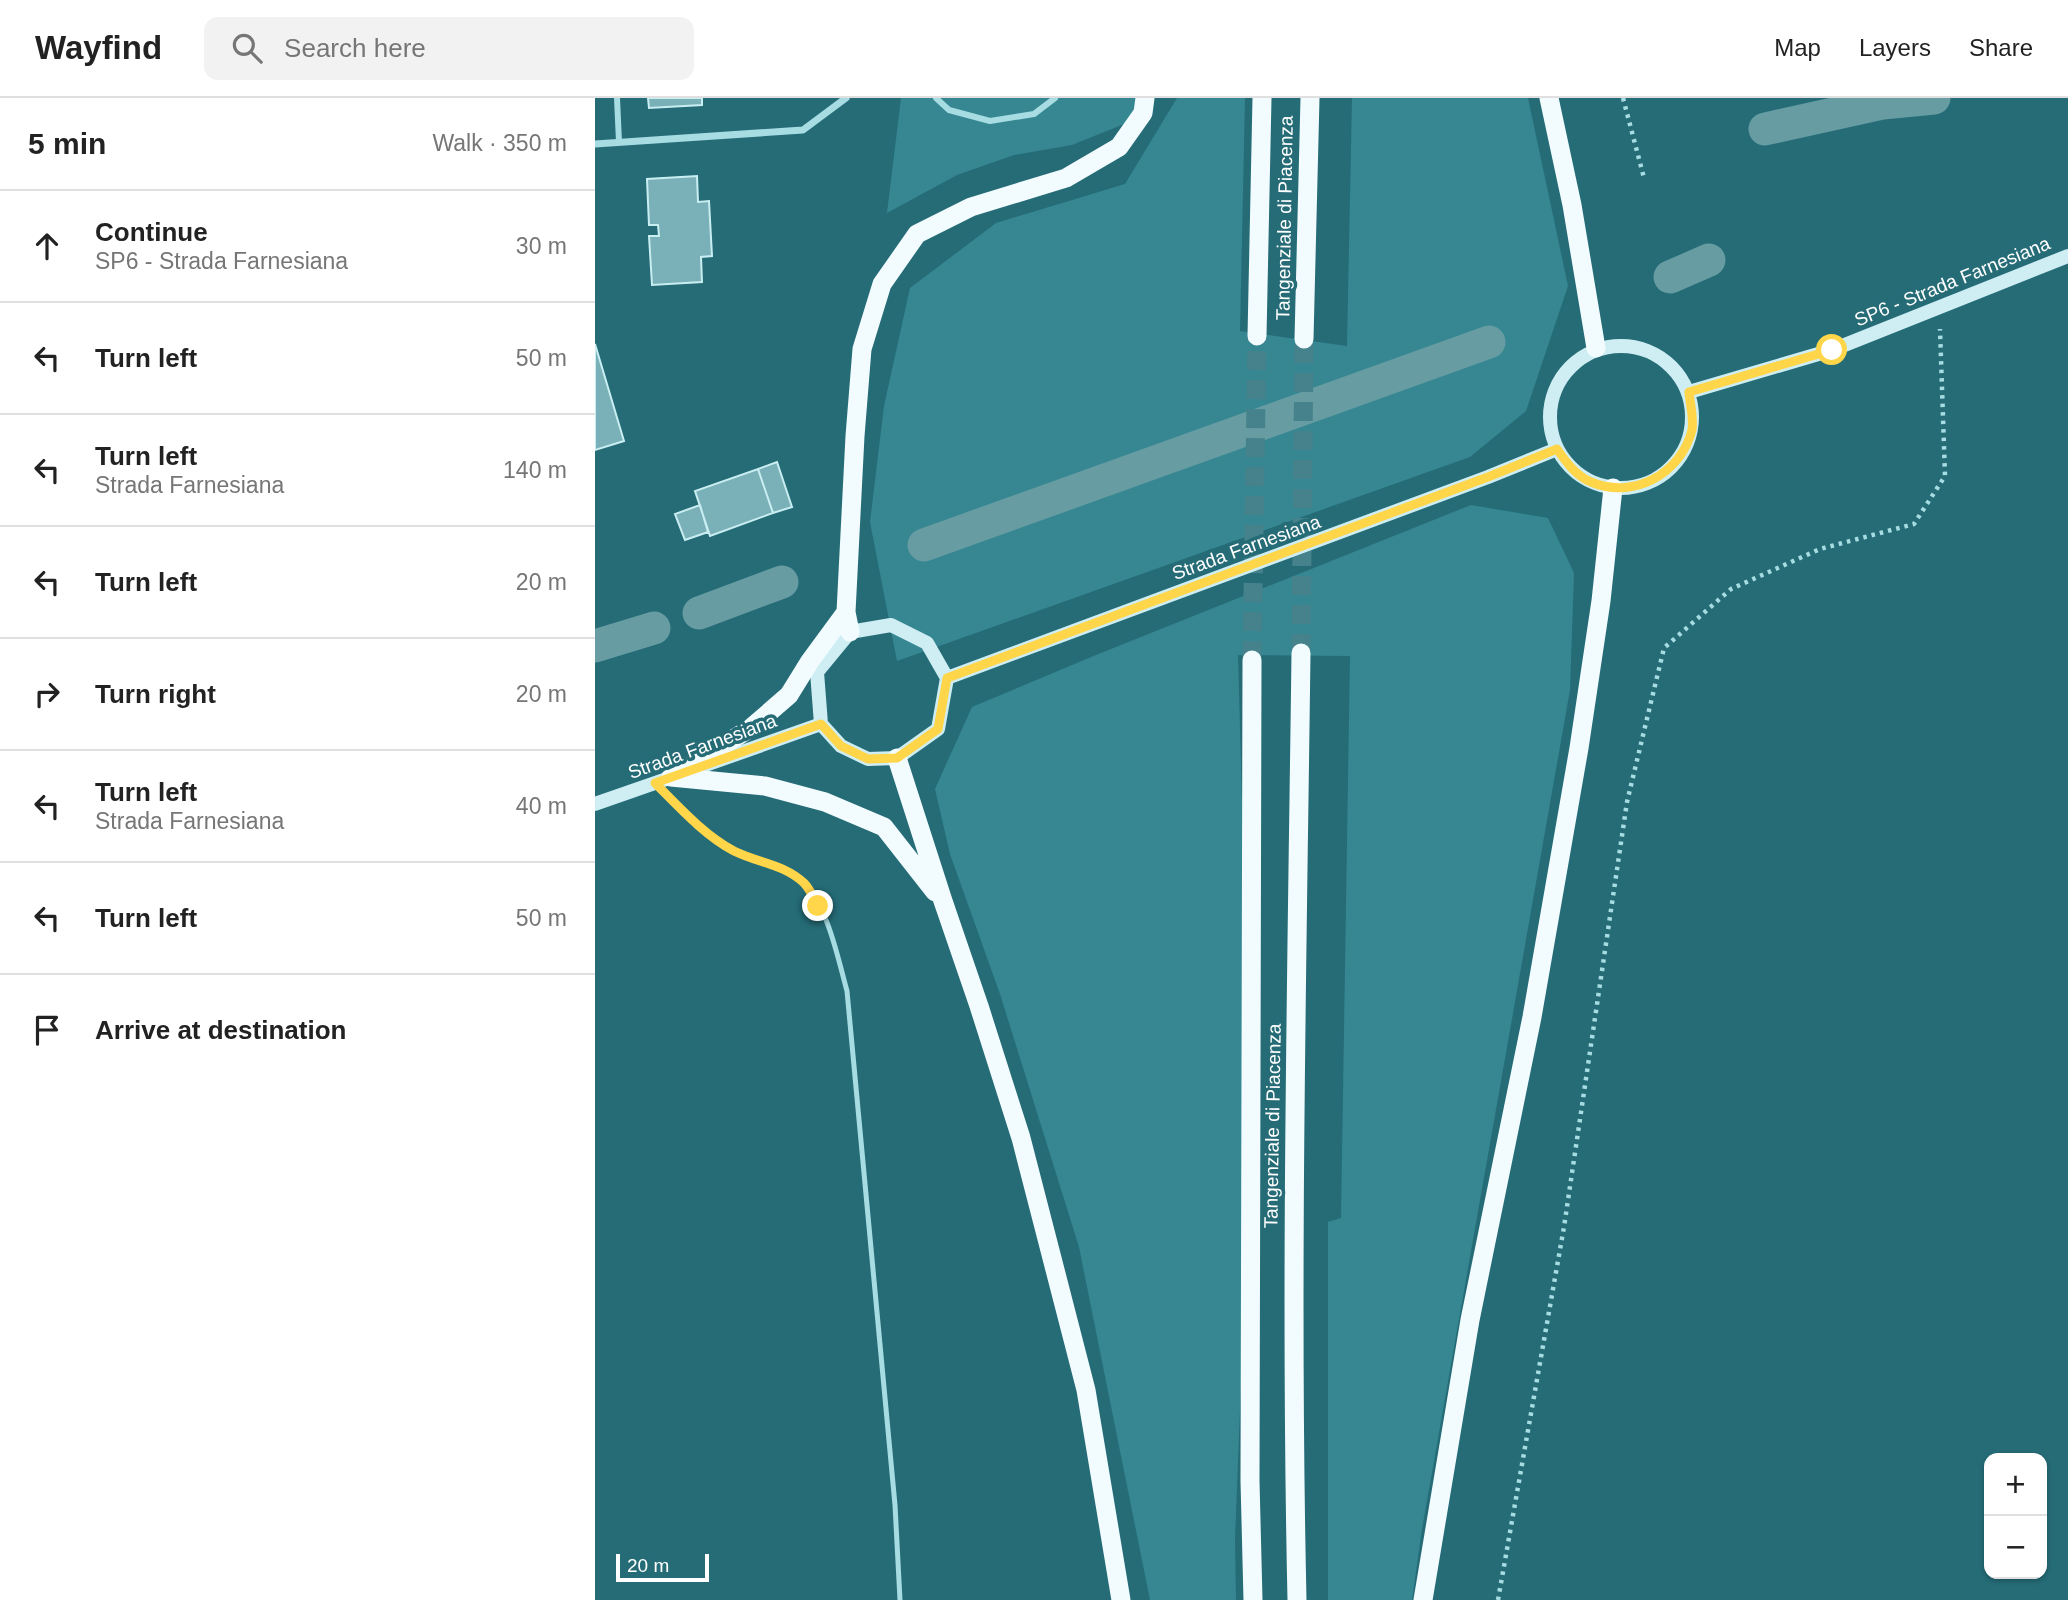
<!DOCTYPE html>
<meta charset="utf-8">
<style>
body{margin:0;font-family:Helvetica,sans-serif;background:#f2f2f2;color:#222}
.controls{position:absolute;right:21px;bottom:21px;display:grid;overflow:hidden;border-radius:14px;box-shadow:0 2px 5px #0004}
.controls button{width:63px;height:63px;display:grid;place-items:center;padding:0;border:0;border-bottom:2px solid #e0e0e0;background:#fff;color:#222;font:35px sans-serif}
.scale{position:absolute;left:21px;bottom:18px;width:93px;box-sizing:border-box;padding-left:7px;border:4px solid #fff;border-top:0;font-size:19px;line-height:24px;white-space:nowrap;color:#fff;-webkit-text-stroke:5px #256c77;paint-order:stroke}
.stop{position:absolute;width:21px;height:21px;margin:-16px;border:5px solid #ffd54a;border-radius:50%;background:#fff}
.stop.end{background:#ffd54a;border-color:#fff;box-shadow:0 2px 7px #0008}
.list{margin:0;padding:0;list-style:none}
h2{display:flex;justify-content:space-between;align-items:center;height:91px;margin:0;padding:0 28px;font-size:30px}
h2 small{font-size:23px;font-weight:400;color:#767676}
.list li{display:grid;grid-template-columns:46px 1fr auto;gap:21px;align-items:center;box-sizing:border-box;height:112px;padding:0 28px;border-top:2px solid #e0e0e0}
.list b{display:block;font-size:26px;white-space:nowrap}
.list p{margin:0;font-size:23px;white-space:nowrap;color:#767676}
.list em{font-size:23px;font-style:normal;color:#767676}
.icon{flex:none;width:38px;height:38px;fill:none;stroke:currentColor;stroke-width:2;stroke-linecap:round;stroke-linejoin:round}
.map{position:relative;flex:none;width:1473px;height:1502px;overflow:hidden}
header{display:flex;align-items:center;gap:42px;box-sizing:border-box;height:98px;padding:0 35px;background:#fff;border-bottom:2px solid #e0e0e0}
header strong{font-size:33px}
nav{display:flex;gap:38px;margin-inline-start:auto;font-size:24px}
.search{width:490px;height:63px;background:#f2f2f2;display:flex;align-items:center;gap:18px;box-sizing:border-box;padding:0 24px;border-radius:14px;color:#767676;font-size:26px}
main{display:flex}
aside{flex:1;background:#fff}
.map>svg:first-child{display:block}
.green{fill:#368792}
.lines{fill:none;stroke-linecap:round;stroke-linejoin:round}
.canal{stroke:#679ca3;stroke-width:33}
.building{fill:#7ab0b8;stroke:#c9eef2;stroke-width:2}
.trunk-tunnel{stroke:#46828b;stroke-width:19;stroke-dasharray:19 10;stroke-linecap:butt}
.path{stroke:#a6dce2;stroke-width:4.5;stroke-dasharray:3.5 5;stroke-linecap:butt}
.service{stroke:#a6dce2;stroke-width:5}
.pedestrian{stroke:#a6dce2;stroke-width:6}
.minor{stroke:#a6dce2;stroke-width:7}
.secondary{stroke:#cfeef3;stroke-width:14}
.trunk{stroke:#f2fcfe;stroke-width:19}
.route{stroke:#ffd54a;stroke-width:9}
.labels{text-anchor:middle;stroke-width:7;stroke-linejoin:round;paint-order:stroke}
.street-label{font-size:19px;fill:#fff;stroke:#256c77}
</style>
<header>
<strong>Wayfind</strong>
<div class="search"><svg class="icon" aria-label="search" viewBox="0 0 24 24"><circle cx="10" cy="10" r="6"/><path d="M15 15l6 6"/></svg>Search here</div>
<nav><a>Map</a><a>Layers</a><a>Share</a></nav>
</header>
<main>
<aside>
<h2>5 min<small>Walk · 350 m</small></h2>
<ul class="list">
<li><svg class="icon" aria-label="ahead" viewBox="0 0 24 24"><path d="M12 20V5M6 11l6-6 6 6"/></svg><div><b>Continue</b><p>SP6 - Strada Farnesiana</p></div><em>30 m</em></li>
<li><svg class="icon" aria-label="left" viewBox="0 0 24 24"><path d="M17 20v-9H6M10 6l-5 5 5 5"/></svg><div><b>Turn left</b></div><em>50 m</em></li>
<li><svg class="icon" aria-label="left" viewBox="0 0 24 24"><path d="M17 20v-9H6M10 6l-5 5 5 5"/></svg><div><b>Turn left</b><p>Strada Farnesiana</p></div><em>140 m</em></li>
<li><svg class="icon" aria-label="left" viewBox="0 0 24 24"><path d="M17 20v-9H6M10 6l-5 5 5 5"/></svg><div><b>Turn left</b></div><em>20 m</em></li>
<li><svg class="icon" aria-label="right" viewBox="0 0 24 24"><path d="M7 20v-9h11M14 6l5 5-5 5"/></svg><div><b>Turn right</b></div><em>20 m</em></li>
<li><svg class="icon" aria-label="left" viewBox="0 0 24 24"><path d="M17 20v-9H6M10 6l-5 5 5 5"/></svg><div><b>Turn left</b><p>Strada Farnesiana</p></div><em>40 m</em></li>
<li><svg class="icon" aria-label="left" viewBox="0 0 24 24"><path d="M17 20v-9H6M10 6l-5 5 5 5"/></svg><div><b>Turn left</b></div><em>50 m</em></li>
<li><svg class="icon" aria-label="arrive" viewBox="0 0 24 24"><path d="M6 21V4h12l-3 4 3 4H6"/></svg><div><b>Arrive at destination</b></div></li>
</ul>
</aside>
<div class="map">
<svg width="1473" height="1502" viewBox="0 0 1473 1502">
<rect width="100%" height="100%" fill="#256c77"/>
<!-- green -->
<path class="green" d="M306 0H545L544 20 477 47 419 57 362 77 292 115Z
M582 0H650L645 233 752 248 757 0H933L973 188 931 313 875 359 302 563 275 424 289 308 315 190 401 125 530 86Z
M876 407 953 420 979 475 975 592 827 1431 817 1502H733V1124L746 1120 755 558 643 557 656 1032 640 1441 641 1502H555L484 1149 405 896 355 756 340 691 377 609 501 557Z"/>
<g class="lines">
<!-- canal -->
<path class="canal" d="M1170 31 1288 5 1339 0
M1075 179 1114 162
M329 447 894 244
M104 515 187 484
M0 548 59 530"/>
</g>
<!-- building -->
<path class="building" d="M53 0H107V7L54 10Z
M102 78 103 104 114 103 117 158 106 159 107 184 57 187 54 138H64L63 127H54L52 81Z
M0 246 29 343 0 352Z
M182 364 197 409 178 415 163 371Z
M163 371 178 415 115 438 100 393Z
M105 407 113 434 90 442 80 416Z"/>
<g class="lines">
<!-- trunk-tunnel -->
<path class="trunk-tunnel" d="M706 555 709 241
M657 562 662 238"/>
<!-- path -->
<path class="path" d="M1028 0 1049 80
M903 1502 969 1129 1032 704 1069 550 1136 491 1225 451 1319 426 1350 378 1345 231"/>
<!-- service -->
<path class="service" d="M63 688C86 711 111 739 141 753 164 764 189 766 208 785 233 808 243 861 252 893L300 1407 305 1502"/>
<!-- pedestrian -->
<path class="pedestrian" d="M22 0 24 44
M341 0 354 12 395 23 439 16 460 0"/>
<!-- minor -->
<path class="minor" d="M0 46 208 32 251 0"/>
<!-- secondary -->
<path class="secondary" d="M955 319a71 71 0 1 1 142 0a71 71 0 1 1-142 0Z
M1094 294 1237 252 1473 158
M296 527 332 545 352 580 343 631 302 660 273 661 246 648 226 626 222 574 255 534Z
M352 580 893 379 962 351
M102 670 226 626
M0 706 83 677"/>
<!-- trunk -->
<path class="trunk" d="M954 0 977 107 1001 250
M662 238 667 0
M709 241 715 0
M255 534 251 514 260 338 267 251 287 186 322 136 376 109 471 80 524 49 548 15 550 0
M657 562 655 1383 658 1502
M302 660 348 803 384 908 426 1040 491 1292 526 1502
M76 679 170 688 230 704 289 729 340 794
M76 679 156 630 194 597 215 563 251 514
M702 1502C695 1186 702 870 706 555
M828 1502 875 1222 937 919 984 650 1006 503 1018 390"/>
</g>
<g class="lines">
<!-- route -->
<path class="route" d="M223 808C219 801 215 791 209 785 189 766 163 765 139 753 109 737 84 709 60 685L226 626 246 648 273 661 302 660 343 631 352 580 893 379 962 351C971 364 981 378 996 384 1038 402 1086 376 1097 332 1099 321 1095 305 1094 294L1237 252"/>
</g>
<g class="labels">
<!-- street labels -->
<g class="street-label">
<text transform="translate(689 120) rotate(-89)" y="7">Tangenziale di Piacenza</text>
<text transform="translate(1357 183) rotate(-22)" y="7">SP6 - Strada Farnesiana</text>
<text transform="translate(651 449) rotate(-20)" y="7">Strada Farnesiana</text>
<text transform="translate(107 648) rotate(-20)" y="7">Strada Farnesiana</text>
<text transform="translate(677 1028) rotate(-89)" y="7">Tangenziale di Piacenza</text>
</g>
</g>
</svg>
<div class="controls">
<button>+</button>
<button>−</button>
</div>
<div class="scale">20 m</div>
<div class="stop" style="left:1237px;top:252px"></div>
<div class="stop end" style="left:223px;top:808px"></div>
</div>
</main>
